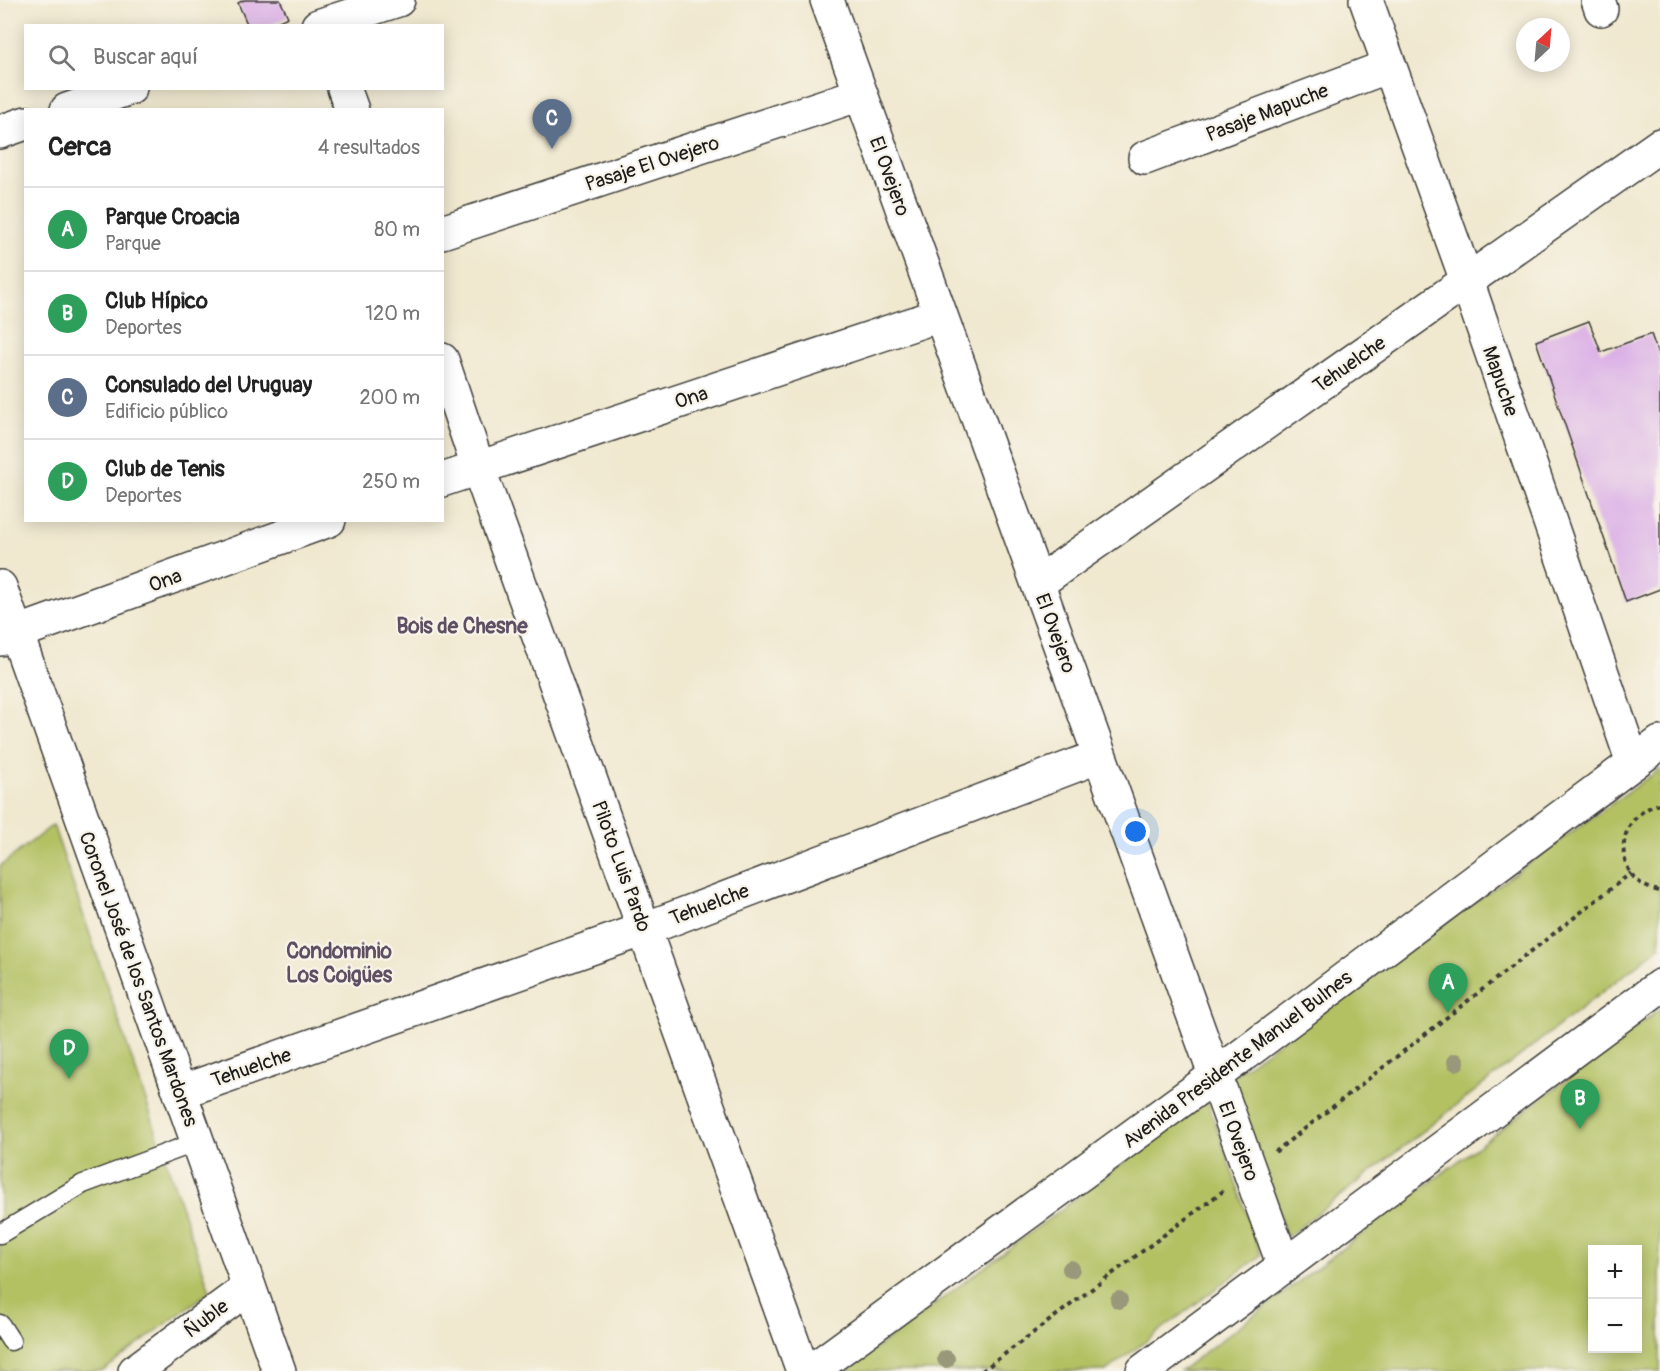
<!DOCTYPE html>
<html lang="es">
<meta charset="utf-8">
<style>
body{margin:0;font-family:Pangolin,sans-serif;background:#f6f6f6;color:#222}
.controls{position:absolute;right:18px;bottom:18px;display:grid;overflow:hidden;border-radius:0px;box-shadow:0 3px 15px #0003}
.controls button{width:54px;height:54px;display:grid;place-items:center;padding:0;border:0;border-bottom:2px solid #e0e0e0;background:#fff;color:#222;font:30px sans-serif}
.compass{position:absolute;left:1516px;top:18px;width:54px;height:54px;border-radius:50%;background:#fff;box-shadow:0 3px 15px #0003;rotate:26deg}
.you{position:absolute;left:1136px;top:832px;width:21px;height:21px;margin:-15px;border:4px solid #fff;border-radius:50%;background:#1a73e8;box-shadow:0 0 0 9px #1a73e833}
.badge{display:grid;place-items:center;width:39px;height:39px;border-radius:50%;background:#2563eb;color:#fff;font-size:20px;font-weight:700}
.pin{position:absolute;translate:-50% -50px;filter:drop-shadow(0 2px 3px #0008)}
.pin::after{content:'';position:absolute;top:32px;width:21px;height:18px;background:inherit;clip-path:polygon(0 0,100% 0,50% 100%)}
.list{margin:0;padding:0;list-style:none}
h2{display:flex;justify-content:space-between;align-items:center;height:78px;margin:0;padding:0 24px;font-size:26px}
h2 small{font-size:20px;font-weight:400;color:#767676}
.list li{display:grid;grid-template-columns:39px 1fr auto;gap:18px;align-items:center;box-sizing:border-box;height:84px;padding:0 24px;border-top:2px solid #e0e0e0}
.list b{display:block;font-size:22px;white-space:nowrap}
.list p{margin:0;font-size:20px;white-space:nowrap;color:#767676}
.list em{font-size:20px;font-style:normal;color:#767676}
.icon{flex:none;width:33px;height:33px;fill:none;stroke:currentColor;stroke-width:2;stroke-linecap:round;stroke-linejoin:round}
.map{position:relative;flex:none;width:1660px;height:1371px;overflow:hidden}
.search{position:absolute;background:#fff;box-shadow:0 3px 15px #0003;left:24px;top:24px;width:420px;height:66px;display:flex;align-items:center;gap:15px;box-sizing:border-box;padding:0 21px;border-radius:0px;color:#767676;font-size:22px}
.panel{position:absolute;background:#fff;box-shadow:0 3px 15px #0003;left:24px;top:108px;width:420px;height:414px;border-radius:0px}
.map>svg:first-child{display:block}
.green{fill:#b3c163;stroke:#686e40;stroke-width:1.5;fill-rule:evenodd}
.building{fill:#daaee7}
.lines{fill:none;stroke-linecap:round;stroke-linejoin:round}
.service-casing{stroke:#3c3b37;stroke-width:21}
.minor-casing{stroke:#3c3b37;stroke-width:36}
.tertiary-casing{stroke:#3c3b37;stroke-width:36}
.primary-casing{stroke:#3c3b37;stroke-width:36}
.path{stroke:#3c3b37;stroke-width:4;stroke-dasharray:4.5 4.5;stroke-linecap:butt}
.service{stroke:#fff;stroke-width:18}
.minor{stroke:#fff;stroke-width:33}
.tertiary{stroke:#fff;stroke-width:33}
.primary{stroke:#fff;stroke-width:33}
.tree{fill:#99987a}
.labels{text-anchor:middle;stroke-width:4.5;stroke-linejoin:round;paint-order:stroke}
.street-label{font-size:20px;fill:#1c1c1c;stroke:#f7f3e8}
.neighbourhood-label{font-size:21px;font-weight:bold;fill:#5e4f63;stroke:#f7f3e8}
</style>
<div class="map">
<svg width="1660" height="1371" viewBox="0 0 1660 1371">
<rect width="100%" height="100%" fill="#f7f3e8"/>
<filter id="ink" filterUnits="userSpaceOnUse"><feTurbulence type="fractalNoise" baseFrequency=".0167" numOctaves="2"/><feDisplacementMap in="SourceGraphic" scale="12" xChannelSelector="R" yChannelSelector="G"/><feConvolveMatrix kernelMatrix="1 2 1 2 8 2 1 2 1" color-interpolation-filters="sRGB"/></filter>
<filter id="wash" filterUnits="userSpaceOnUse"><feTurbulence type="fractalNoise" baseFrequency=".008" numOctaves="4" result="noise"/><feDisplacementMap in="SourceGraphic" scale="24" xChannelSelector="R" yChannelSelector="G"/><feGaussianBlur stdDeviation="1.35" result="paint"/><feColorMatrix in="noise" values="0 0 0 0 0 0 0 0 0 0 0 0 0 0 0 0 0 1.4 0 .05"/><feComposite in="paint" operator="in"/></filter>
<g filter="url(#wash)">
<rect width="100%" height="100%" fill="#f0e8cf"/>
<!-- green -->
<path class="green" d="M1660 769V947L1287 1237 1228 1079Z
M53 825 210 1291 103 1371H0V866Z
M1660 1009V1371H1180ZM1592 1250H1638V1348H1592Z
M1207 1100 1261 1255 1106 1371H846Z"/>
<g id="blocks">
<!-- building -->
<path class="building" d="M244 0H280L288 17 268 26H248L238 3Z
M1589 321 1601 352 1651 334 1660 360V589L1626 602 1536 341Z"/>
</g>
</g>
<g filter="url(#ink)">
<use href="#blocks" fill-opacity="0" stroke="#3c3b37" stroke-width="1.5"/>
<g class="lines">
<defs>
<path id="service" d="M0 1234 83 1184 197 1142
M0 1324 11 1341"/>
<path id="minor" d="M827 0 1284 1266
M1366 0 1467 281 1633 763
M1598 0 1601 9
M318 26 398 0
M344 88 352 110
M67 110 130 88
M0 132 26 123
M1145 158 1389 66
M442 232 861 94
M442 360 478 467 803 1371
M442 480 940 315
M1038 583 1660 145
M0 639 329 520
M180 1092 645 929 1100 756
M135 1371 249 1287"/>
<path id="tertiary" d="M0 587 279 1371"/>
<path id="primary" d="M811 1371 1216 1075 1660 743
M1143 1371 1660 986"/>
</defs>
<!-- service casing -->
<use href="#service" class="service-casing"/>
<!-- minor casing -->
<use href="#minor" class="minor-casing"/>
<!-- tertiary casing -->
<use href="#tertiary" class="tertiary-casing"/>
<!-- primary casing -->
<use href="#primary" class="primary-casing"/>
<!-- path -->
<path class="path" d="M1660 804C1612 815 1611 883 1660 891
M1275 1152 1631 873
M982 1371 1223 1191"/>
<!-- service -->
<use href="#service" class="service"/>
<!-- minor -->
<use href="#minor" class="minor"/>
<!-- tertiary -->
<use href="#tertiary" class="tertiary"/>
<!-- primary -->
<use href="#primary" class="primary"/>
</g>
<!-- trees -->
<g class="tree">
<circle cx="1456" cy="1062" r="9"/>
<circle cx="1071" cy="1269" r="9"/>
<circle cx="1119" cy="1300" r="9"/>
<circle cx="946" cy="1359" r="9"/>
</g>
</g>
<g class="labels">
<!-- street labels -->
<g class="street-label">
<text transform="translate(1267 112) rotate(-21)" y="7">Pasaje Mapuche</text>
<text transform="translate(652 163) rotate(-18)" y="7">Pasaje El Ovejero</text>
<text transform="translate(890 176) rotate(70)" y="7">El Ovejero</text>
<text transform="translate(1349 364) rotate(-35)" y="7">Tehuelche</text>
<text transform="translate(1501 381) rotate(71)" y="7">Mapuche</text>
<text transform="translate(691 397) rotate(-18)" y="7">Ona</text>
<text transform="translate(165 580) rotate(-20)" y="7">Ona</text>
<text transform="translate(1056 633) rotate(70)" y="7">El Ovejero</text>
<text transform="translate(622 866) rotate(70)" y="7">Piloto Luis Pardo</text>
<text transform="translate(709 904) rotate(-21)" y="7">Tehuelche</text>
<text transform="translate(139 979) rotate(70)" y="7">Coronel José de los Santos Mardones</text>
<text transform="translate(1237 1059) rotate(-37)" y="7">Avenida Presidente Manuel Bulnes</text>
<text transform="translate(251 1067) rotate(-19)" y="7">Tehuelche</text>
<text transform="translate(1239 1141) rotate(70)" y="7">El Ovejero</text>
<text transform="translate(206 1318) rotate(-37)" y="7">Ñuble</text>
</g>
<!-- neighbourhood labels -->
<g class="neighbourhood-label">
<text x="462" y="633">Bois de Chesne</text>
<text x="339" y="958">Condominio<tspan x="339" dy="24">Los Coigües</tspan></text>
</g>
</g>
</svg>
<div class="controls">
<button>+</button>
<button>−</button>
</div>
<svg class="compass" viewBox="-18 -18 36 36"><path d="M0-13l5 13h-10z" fill="#e53935"/><path d="M0 13l5-13h-10z" fill="#767676"/></svg>
<div class="you"></div>
<div class="pin badge" style="left:1448px;top:1013px;background:#2e9e5b">A</div>
<div class="pin badge" style="left:1580px;top:1129px;background:#2e9e5b">B</div>
<div class="pin badge" style="left:552px;top:149px;background:#5c6f8a">C</div>
<div class="pin badge" style="left:69px;top:1079px;background:#2e9e5b">D</div>
<div class="search"><svg class="icon" aria-label="search" viewBox="0 0 24 24"><circle cx="10" cy="10" r="6"/><path d="M15 15l6 6"/></svg>Buscar aquí</div>
<section class="panel">
<h2>Cerca<small>4 resultados</small></h2>
<ul class="list">
<li><span class="badge" style="background:#2e9e5b">A</span><div><b>Parque Croacia</b><p>Parque</p></div><em>80 m</em></li>
<li><span class="badge" style="background:#2e9e5b">B</span><div><b>Club Hípico</b><p>Deportes</p></div><em>120 m</em></li>
<li><span class="badge" style="background:#5c6f8a">C</span><div><b>Consulado del Uruguay</b><p>Edificio público</p></div><em>200 m</em></li>
<li><span class="badge" style="background:#2e9e5b">D</span><div><b>Club de Tenis</b><p>Deportes</p></div><em>250 m</em></li>
</ul>
</section>
</div>
